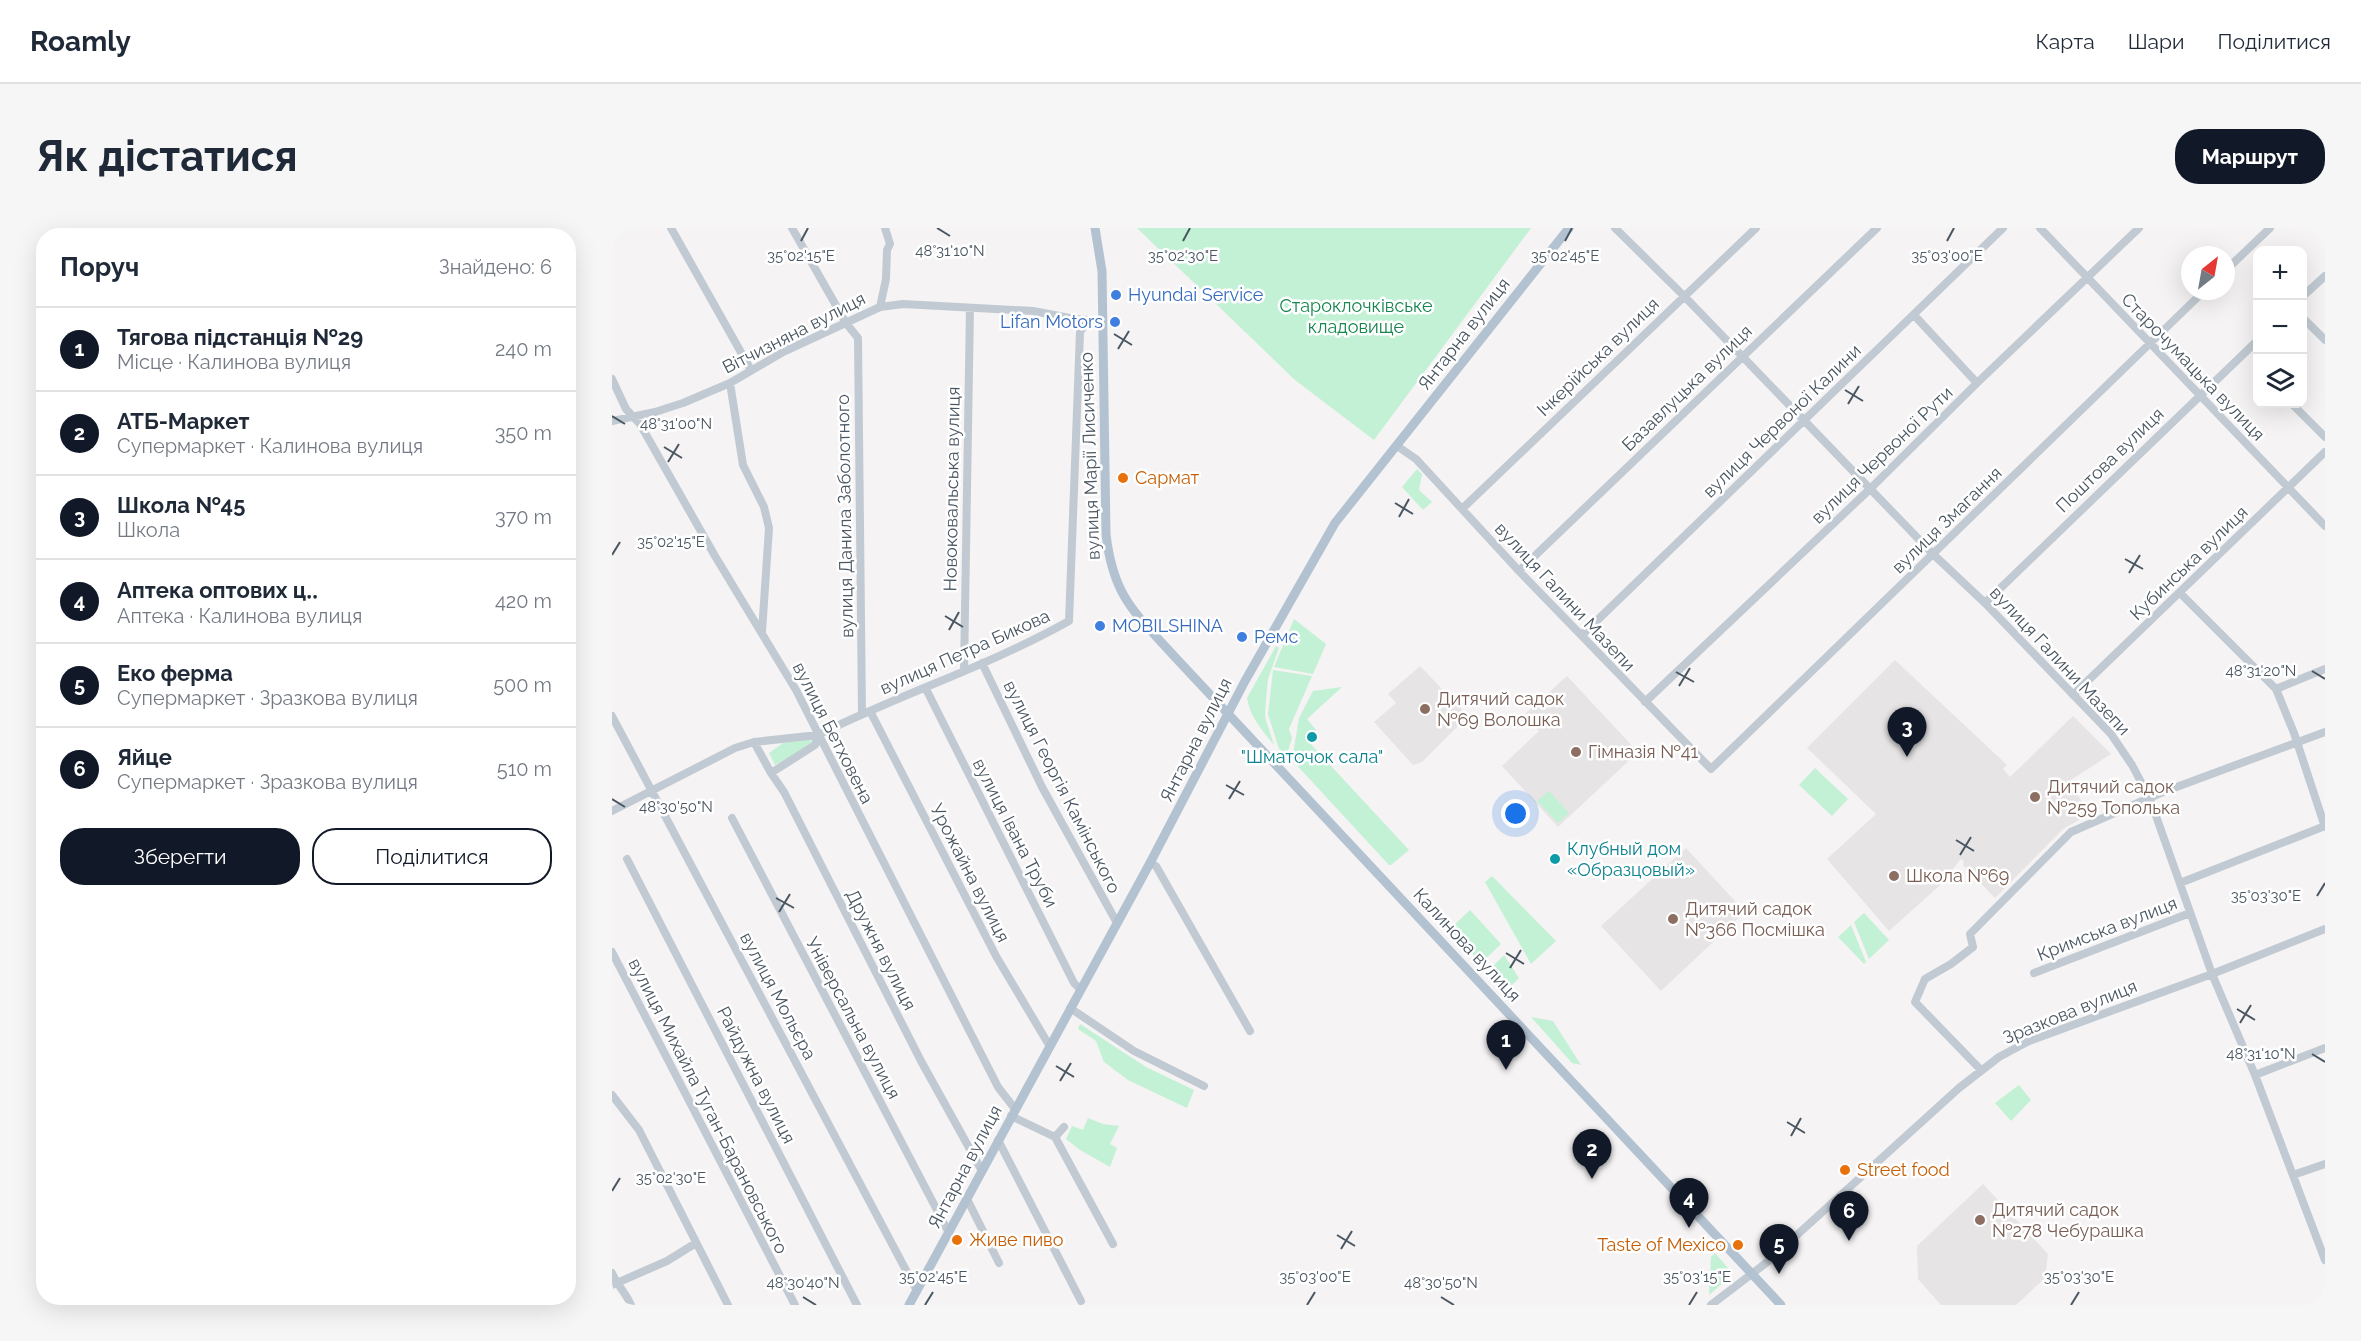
<!DOCTYPE html>
<html lang="uk">
<meta charset="utf-8">
<style>
body{margin:0;font-family:Raleway,sans-serif;background:#f6f6f7;color:#1f2937}
.controls{position:absolute;right:18px;top:18px;display:grid;overflow:hidden;border-radius:12px;box-shadow:0 6px 24px #0002}
.controls button{width:54px;height:54px;display:grid;place-items:center;padding:0;border:0;border-bottom:2px solid #e0e1e3;background:#fff;color:#1f2937;font:30px sans-serif}
.compass{position:absolute;left:1569px;top:18px;width:54px;height:54px;border-radius:50%;background:#fff;box-shadow:0 6px 24px #0002;rotate:31deg}
.you{position:absolute;left:904px;top:586px;width:21px;height:21px;margin:-15px;border:4px solid #fff;border-radius:50%;background:#1a73e8;box-shadow:0 0 0 9px #1a73e833}
.badge{display:grid;place-items:center;width:39px;height:39px;border-radius:50%;background:#111827;color:#fff;font-size:20px;font-weight:700}
.pin{position:absolute;translate:-50% -50px;filter:drop-shadow(0 2px 3px #0008)}
.pin::after{content:'';position:absolute;top:32px;width:21px;height:18px;background:inherit;clip-path:polygon(0 0,100% 0,50% 100%)}
.list{margin:0;padding:0;list-style:none}
h2{display:flex;justify-content:space-between;align-items:center;height:78px;margin:0;padding:0 24px;font-size:26px}
h2 small{font-size:20px;font-weight:400;color:#747a83}
.list li{display:grid;grid-template-columns:39px 1fr auto;gap:18px;align-items:center;box-sizing:border-box;height:84px;padding:0 24px;border-top:2px solid #e0e1e3}
.list b{display:block;font-size:22px;white-space:nowrap}
.list p{margin:0;font-size:20px;white-space:nowrap;color:#747a83}
.list em{font-size:20px;font-style:normal;color:#747a83}
.actions{display:flex;gap:12px;padding:18px 24px}
.actions a{flex:1;padding:14px 0;border:2px solid #111827;border-radius:24px;text-align:center;font-size:21px;color:#111827}
.actions .main{background:#111827;color:#fff}
.icon{flex:none;width:33px;height:33px;fill:none;stroke:currentColor;stroke-width:2;stroke-linecap:round;stroke-linejoin:round}
.map{position:relative;flex:none;width:1713px;height:1077px;overflow:hidden;border-radius:24px}
header{display:flex;align-items:center;gap:36px;box-sizing:border-box;height:84px;padding:0 30px;background:#fff;border-bottom:2px solid #e0e1e3}
header strong{font-size:28px}
nav{display:flex;gap:33px;margin-inline-start:auto;font-size:21px}
.intro{display:flex;align-items:center;justify-content:space-between;box-sizing:border-box;height:144px;padding:0 36px}
h1{margin:0;font-size:42px}
.button{padding:15px 27px;border-radius:24px;background:#111827;color:#fff;font-size:21px;font-weight:700}
main{display:flex;gap:36px;padding:0 36px}
aside{flex:1;background:#fff;border-radius:24px;box-shadow:0 6px 24px #0002}
.map>svg:first-child{display:block}
.education{fill:#e6e4e5}
.green{fill:#c3f1d5}
.lines{fill:none;stroke-linecap:round;stroke-linejoin:round}
.minor{stroke:#c1cad2;stroke-width:8}
.major{stroke:#b3c2d1;stroke-width:9}
.ticks{fill:none;stroke:#4a5661;stroke-width:2}
.shop-dot{fill:#3f7fe0;stroke:#fff;stroke-width:2}
.food-dot{fill:#e8710a;stroke:#fff;stroke-width:2}
.education-dot{fill:#8d6e63;stroke:#fff;stroke-width:2}
.culture-dot{fill:#0f9aa8;stroke:#fff;stroke-width:2}
.labels{text-anchor:middle;stroke-width:5;stroke-linejoin:round;paint-order:stroke}
.shop-label{font-size:18px;fill:#366cbe;stroke:#fff;text-anchor:start}
.park-label{font-size:18px;fill:#17864f;stroke:#fff}
.street-label{font-size:18px;fill:#4a5661;stroke:#fff}
.food-label{font-size:18px;fill:#c56008;stroke:#fff;text-anchor:start}
.education-label{font-size:18px;fill:#785e54;stroke:#fff;text-anchor:start}
.culture-label{font-size:18px;fill:#0d838f;stroke:#fff}
.ticks-label{font-size:15px;text-anchor:middle;fill:#4a5661;stroke:#fff;stroke-width:5;stroke-linejoin:round;paint-order:stroke}
</style>
<header>
<strong>Roamly</strong>
<nav><a>Карта</a><a>Шари</a><a>Поділитися</a></nav>
</header>
<div class="intro"><h1>Як дістатися</h1><a class="button">Маршрут</a></div>
<main>
<aside>
<h2>Поруч<small>Знайдено: 6</small></h2>
<ul class="list">
<li><span class="badge">1</span><div><b>Тягова пiдстанцiя №29</b><p>Місце · Калинова вулиця</p></div><em>240 m</em></li>
<li><span class="badge">2</span><div><b>АТБ-Маркет</b><p>Супермаркет · Калинова вулиця</p></div><em>350 m</em></li>
<li><span class="badge">3</span><div><b>Школа №45</b><p>Школа</p></div><em>370 m</em></li>
<li><span class="badge">4</span><div><b>Аптека оптових ц‥</b><p>Аптека · Калинова вулиця</p></div><em>420 m</em></li>
<li><span class="badge">5</span><div><b>Еко ферма</b><p>Супермаркет · Зразкова вулиця</p></div><em>500 m</em></li>
<li><span class="badge">6</span><div><b>Яйце</b><p>Супермаркет · Зразкова вулиця</p></div><em>510 m</em></li>
</ul>
<div class="actions"><a class="main">Зберегти</a><a>Поділитися</a></div>
</aside>
<div class="map">
<svg width="1713" height="1077" viewBox="0 0 1713 1077">
<rect width="100%" height="100%" fill="#f5f3f3"/>
<!-- education -->
<path class="education" d="M1283 432 1395 537 1391 541 1398 549 1461 488 1499 526 1459 552 1476 587 1451 601 1383 670 1351 637 1352 633 1349 631 1326 659 1277 703 1215 631 1264 586 1195 520Z
M808 438 856 488 810 534 801 537 762 494 784 475 776 466Z
M955 448 1024 522 1022 528 946 599 890 538 927 503 913 486Z
M1074 620 1133 684 1049 763 989 698Z
M1371 956 1436 1026 1433 1050 1404 1077H1329L1306 1051 1305 1018Z"/>
<!-- green -->
<path class="green" d="M525 0H919L762 212 683 152Z
M805 241 810 246 807 262 820 274 811 282 790 259Z
M682 391 714 416 701 446 662 439Z
M664 418 667 420 656 451 654 472 653 489 662 517C650 502 638 489 635 470Z
M661 442 700 448 677 501 680 510 675 526 667 521 656 486Z
M730 459 695 491 704 502 694 511 797 622 779 637H777L680 532 687 490 701 463Z
M199 511 200 517 163 537 157 525 171 515Z
M1203 540 1236 571 1220 588 1187 557Z
M937 563 957 585 946 595 925 573Z
M880 648 944 713 919 736 873 654Z
M858 682 889 716 869 735 838 701Z
M1252 685 1277 712 1257 731 1242 694Z
M1239 697 1254 734 1252 736 1226 709Z
M892 727 907 750 897 760 878 741Z
M919 789 941 793 969 837 960 835Z
M468 796 534 839 582 862 575 880 516 852 492 834 484 813 466 801Z
M1407 857 1419 872 1399 893 1383 875Z
M476 890 491 896 507 898 498 916 505 920 498 939 468 922 454 911 460 898 471 902Z
M1103 1025 1117 1041 1119 1048 1097 1067 1099 1029Z"/>
<g class="lines">
<!-- minor -->
<path class="minor" d="M59 0 139 142
M180 0 234 95 246 110 250 485
M1003 0 1072 68 1322 327 1373 375 1499 506 1520 537 1538 571 1600 746 1643 847 1713 1032
M1428 0 1713 298
M1614 42 1658 0
M1690 69 1713 48
M268 79 274 51 275 22 278 16 273 0
M1302 87 1365 155
M1690 89 1713 112
M0 151 14 181 28 196 103 328 184 462 386 859 403 881
M118 155 131 237 152 279 157 300 150 404
M1680 176 1713 209
M0 193 43 184 71 175 118 155 171 124 268 79 291 76 421 83 463 91 490 93
M785 218 804 231 907 343 1099 541 1592 63
M850 281 1144 0
M907 343 1265 0
M1568 365 1664 461 1682 505 1713 599
M1373 375 1646 112
M970 407 1391 0
M370 435 430 559 505 695
M352 443 358 80
M314 461 462 755 468 761
M1664 461 1713 441
M1461 467 1713 224
M1033 474 1259 260 1365 155 1527 0
M258 483 384 728 437 817
M0 488 305 1063
M142 514 159 545 172 564 309 833 370 943
M159 545 203 517 206 507C288 466 377 438 457 393L468 104 476 93
M0 583 123 520 142 514 206 507
M120 590 337 1005
M15 631 245 1077
M538 635 544 638 638 803
M1568 655 1713 598
M0 724 183 1077
M1422 745 1578 685
M458 780 522 823 592 858
M1369 842 1303 774 1313 751 1339 736 1361 719 1358 706 1459 604 1551 564 1713 504
M1643 847 1713 820
M0 867 27 902 116 1077
M399 888 443 909 452 899
M443 909 501 1016
M386 912 469 1073
M1681 947 1713 936
M355 971 387 1035
M0 1045C5 1057 14 1065 19 1077
M0 1057 55 1033 84 1015
M1099 1077 1154 1035 1347 860 1387 829 1417 813 1600 746 1713 701"/>
<!-- major -->
<path class="major" d="M483 0 490 43 494 306C501 368 522 384 562 428L1169 1077
M297 1077 538 635 633 453 723 295 957 0"/>
</g>
<!-- ticks -->
<path class="ticks" d="M325 0 338 8M189 13 196 0M571 13 578 0M953 13 960 0M1335 13 1342 0M502 106 520 117M506 121 517 103M1233 162 1251 173M1236 176 1247 158M0 188 13 196M52 219 70 230M56 234 67 216M783 275 801 286M787 289 797 271M0 327 8 314M1513 331 1531 341M1517 345 1528 327M333 388 351 399M337 402 347 384M1700 443 1713 451M1064 444 1082 454M1067 458 1078 440M614 557 632 567M0 571 13 579M617 571 628 553M1344 612 1362 623M1348 627 1359 609M1705 668 1713 655M164 670 182 680M167 684 178 666M894 725 912 736M898 740 909 722M1625 781 1643 792M1628 795 1639 777M1700 826 1713 834M444 838 462 849M448 853 459 835M1175 894 1193 905M1179 908 1189 890M0 963 8 950M725 1007 743 1018M729 1021 740 1003M191 1069 204 1077M829 1069 842 1077M313 1077 321 1064M695 1077 703 1064M1077 1077 1085 1064M1459 1077 1467 1064"/>
<!-- markers -->
<g class="shop-dot">
<circle cx="504" cy="67" r="6"/>
<circle cx="503" cy="94" r="6"/>
<circle cx="488" cy="398" r="6"/>
<circle cx="630" cy="409" r="6"/>
</g>
<g class="food-dot">
<circle cx="511" cy="250" r="6"/>
<circle cx="1233" cy="942" r="6"/>
<circle cx="345" cy="1012" r="6"/>
<circle cx="1126" cy="1017" r="6"/>
</g>
<g class="education-dot">
<circle cx="813" cy="481" r="6"/>
<circle cx="964" cy="524" r="6"/>
<circle cx="1423" cy="569" r="6"/>
<circle cx="1282" cy="648" r="6"/>
<circle cx="1061" cy="691" r="6"/>
<circle cx="1368" cy="992" r="6"/>
</g>
<g class="culture-dot">
<circle cx="700" cy="509" r="6"/>
<circle cx="943" cy="631" r="6"/>
</g>
<g class="labels">
<!-- shop labels -->
<g class="shop-label">
<text x="516" y="73">Hyundai Service</text>
<text x="491" y="100" text-anchor="end">Lifan Motors</text>
<text x="500" y="404">MOBILSHINA</text>
<text x="642" y="415">Ремс</text>
</g>
<!-- park labels -->
<g class="park-label">
<text x="744" y="84">Староклочківське<tspan x="744" dy="21">кладовище</tspan></text>
</g>
<!-- street labels -->
<g class="street-label">
<text transform="translate(182 105) rotate(-27)" y="6">Вітчизняна вулиця</text>
<text transform="translate(852 106) rotate(-52)" y="6">Янтарна вулиця</text>
<text transform="translate(986 129) rotate(-44)" y="6">Ічкерійська вулиця</text>
<text transform="translate(1581 139) rotate(46)" y="6">Старочумацька вулиця</text>
<text transform="translate(1075 160) rotate(-44)" y="6">Базавлуцька вулиця</text>
<text transform="translate(1170 193) rotate(-44)" y="6">вулиця Червоної Калини</text>
<text transform="translate(1270 227) rotate(-44)" y="6">вулиця Червоної Рути</text>
<text transform="translate(478 228) rotate(-92)" y="6">вулиця Марії Лисиченко</text>
<text transform="translate(1498 232) rotate(-44)" y="6">Поштова вулиця</text>
<text transform="translate(340 261) rotate(-89)" y="6">Новоковальська вулиця</text>
<text transform="translate(233 288) rotate(-91)" y="6">вулиця Данила Заболотного</text>
<text transform="translate(1335 292) rotate(-44)" y="6">вулиця Змагання</text>
<text transform="translate(1577 335) rotate(-44)" y="6">Кубинська вулиця</text>
<text transform="translate(953 369) rotate(47)" y="6">вулиця Галини Мазепи</text>
<text transform="translate(353 424) rotate(-24)" y="6">вулиця Петра Бикова</text>
<text transform="translate(1448 433) rotate(47)" y="6">вулиця Галини Мазепи</text>
<text transform="translate(221 505) rotate(63)" y="6">вулиця Бетховена</text>
<text transform="translate(584 512) rotate(-63)" y="6">Янтарна вулиця</text>
<text transform="translate(450 559) rotate(63)" y="6">вулиця Георгія Камінського</text>
<text transform="translate(403 605) rotate(63)" y="6">вулиця Івана Труби</text>
<text transform="translate(358 645) rotate(63)" y="6">Урожайна вулиця</text>
<text transform="translate(1495 701) rotate(-21)" y="6">Кримська вулиця</text>
<text transform="translate(855 717) rotate(47)" y="6">Калинова вулиця</text>
<text transform="translate(269 722) rotate(63)" y="6">Дружня вулиця</text>
<text transform="translate(166 768) rotate(62)" y="6">вулиця Мольєра</text>
<text transform="translate(1458 784) rotate(-22)" y="6">Зразкова вулиця</text>
<text transform="translate(241 790) rotate(62)" y="6">Універсальна вулиця</text>
<text transform="translate(144 847) rotate(63)" y="6">Райдужна вулиця</text>
<text transform="translate(96 878) rotate(63)" y="6">вулиця Михайла Туган-Барановського</text>
<text transform="translate(353 939) rotate(-62)" y="6">Янтарна вулиця</text>
</g>
<!-- food labels -->
<g class="food-label">
<text x="523" y="256">Сармат</text>
<text x="1245" y="948">Street food</text>
<text x="357" y="1018">Живе пиво</text>
<text x="1114" y="1023" text-anchor="end">Taste of Mexico</text>
</g>
<!-- education labels -->
<g class="education-label">
<text x="825" y="477">Дитячий садок<tspan x="825" dy="21">№69 Волошка</tspan></text>
<text x="976" y="530">Гімназія №41</text>
<text x="1435" y="565">Дитячий садок<tspan x="1435" dy="21">№259 Тополька</tspan></text>
<text x="1294" y="654">Школа №69</text>
<text x="1073" y="687">Дитячий садок<tspan x="1073" dy="21">№366 Посмішка</tspan></text>
<text x="1380" y="988">Дитячий садок<tspan x="1380" dy="21">№278 Чебурашка</tspan></text>
</g>
<!-- culture labels -->
<g class="culture-label">
<text x="700" y="535">"Шматочок сала"</text>
<text x="955" y="627" text-anchor="start">Клубный дом<tspan x="955" dy="21">«Образцовый»</tspan></text>
</g>
</g>
<g class="ticks-label">
<text x="338" y="28">48°31'10"N</text>
<text x="189" y="33">35°02'15"E</text>
<text x="571" y="33">35°02'30"E</text>
<text x="953" y="33">35°02'45"E</text>
<text x="1335" y="33">35°03'00"E</text>
<text x="64" y="201">48°31'00"N</text>
<text x="59" y="319">35°02'15"E</text>
<text x="1649" y="448">48°31'20"N</text>
<text x="64" y="584">48°30'50"N</text>
<text x="1654" y="673">35°03'30"E</text>
<text x="1649" y="831">48°31'10"N</text>
<text x="59" y="955">35°02'30"E</text>
<text x="321" y="1054">35°02'45"E</text>
<text x="703" y="1054">35°03'00"E</text>
<text x="1085" y="1054">35°03'15"E</text>
<text x="1467" y="1054">35°03'30"E</text>
<text x="191" y="1060">48°30'40"N</text>
<text x="829" y="1060">48°30'50"N</text>
</g>
</svg>
<div class="controls">
<button>+</button>
<button>−</button>
<button><svg class="icon" aria-label="layers" viewBox="0 0 24 24"><path d="M12 4l9 5-9 5-9-5zM3 14l9 5 9-5"/></svg></button>
</div>
<svg class="compass" viewBox="-18 -18 36 36"><path d="M0-13l5 13h-10z" fill="#e53935"/><path d="M0 13l5-13h-10z" fill="#747a83"/></svg>
<div class="you"></div>
<div class="pin badge" style="left:894px;top:842px">1</div>
<div class="pin badge" style="left:980px;top:951px">2</div>
<div class="pin badge" style="left:1295px;top:529px">3</div>
<div class="pin badge" style="left:1077px;top:1000px">4</div>
<div class="pin badge" style="left:1167px;top:1046px">5</div>
<div class="pin badge" style="left:1237px;top:1013px">6</div>
</div>
</main>
